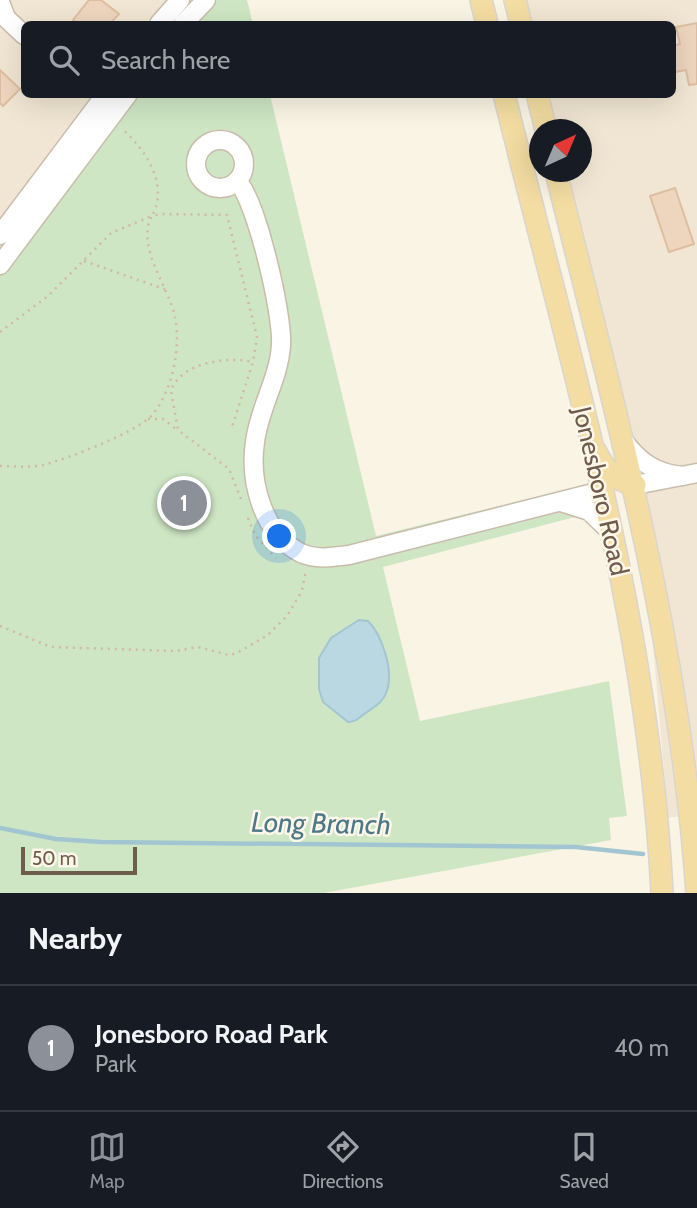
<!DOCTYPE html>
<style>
body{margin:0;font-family:Cabin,sans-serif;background:#242831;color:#f1f3f6}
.compass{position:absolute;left:529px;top:119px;width:63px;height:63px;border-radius:50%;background:#171b24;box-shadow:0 7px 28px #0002;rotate:44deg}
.scale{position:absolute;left:21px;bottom:18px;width:116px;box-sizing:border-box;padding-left:7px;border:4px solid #705c4c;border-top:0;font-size:19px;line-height:24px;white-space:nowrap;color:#705c4c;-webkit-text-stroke:5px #fdf7ea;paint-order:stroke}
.you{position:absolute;left:280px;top:537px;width:24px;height:24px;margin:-18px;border:5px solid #fff;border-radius:50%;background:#1a73e8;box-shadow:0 0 0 10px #1a73e833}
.badge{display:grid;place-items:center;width:46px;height:46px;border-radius:50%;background:#8c9099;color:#fff;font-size:23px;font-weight:700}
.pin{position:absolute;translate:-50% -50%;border:4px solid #fff;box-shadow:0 2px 7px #0006}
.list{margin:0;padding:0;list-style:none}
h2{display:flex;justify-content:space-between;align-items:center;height:91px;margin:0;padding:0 28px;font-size:30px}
h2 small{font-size:23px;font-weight:400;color:#9ea1a6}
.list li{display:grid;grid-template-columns:46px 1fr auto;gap:21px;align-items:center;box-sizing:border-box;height:126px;padding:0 28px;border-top:2px solid #363941}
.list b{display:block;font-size:26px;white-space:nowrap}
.list p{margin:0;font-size:23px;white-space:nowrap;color:#9ea1a6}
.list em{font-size:23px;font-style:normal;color:#9ea1a6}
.icon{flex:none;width:38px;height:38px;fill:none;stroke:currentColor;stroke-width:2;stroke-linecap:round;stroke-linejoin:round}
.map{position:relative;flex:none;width:697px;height:893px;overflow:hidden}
.search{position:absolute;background:#171b24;box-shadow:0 7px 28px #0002;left:21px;right:21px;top:21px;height:77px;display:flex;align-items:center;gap:18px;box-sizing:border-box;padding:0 24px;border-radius:10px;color:#9ea1a6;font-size:26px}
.sheet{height:217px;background:#171b24}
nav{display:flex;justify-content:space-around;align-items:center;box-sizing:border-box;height:98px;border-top:2px solid #363941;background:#171b24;font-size:19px;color:#9ea1a6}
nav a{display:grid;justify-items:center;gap:4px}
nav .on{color:#8c9099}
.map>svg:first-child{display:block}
.residential{fill:#f1e6d3}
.green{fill:#cee6c4}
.water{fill:#bad8e1;stroke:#a2c5d2;stroke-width:2}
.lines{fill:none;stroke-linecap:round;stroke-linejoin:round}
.stream{stroke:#a2c5d2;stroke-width:4.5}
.building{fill:#edd5be;stroke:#debea0;stroke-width:2}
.minor-casing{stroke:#cabcab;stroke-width:21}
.major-casing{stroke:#dad5d0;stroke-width:24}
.path{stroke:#d1b9a2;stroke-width:2.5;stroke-dasharray:2 5;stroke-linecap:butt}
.minor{stroke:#fff;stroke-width:18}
.major{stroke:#f3dda2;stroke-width:21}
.labels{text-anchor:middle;stroke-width:5;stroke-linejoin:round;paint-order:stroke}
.street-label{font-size:26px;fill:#705c4c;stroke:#fdf7ea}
.water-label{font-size:28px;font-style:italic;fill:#4c7888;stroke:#fdf7ea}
</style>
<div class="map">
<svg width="697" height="893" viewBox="0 0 697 893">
<rect width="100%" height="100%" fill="#faf4e4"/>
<!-- residential -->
<path class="residential" d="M0 0H217L193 24H24V94L138 95 0 274Z
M518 0H697V814L668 818 640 495 560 172H582V130L550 129 541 95 672 94V24H524Z"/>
<!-- green -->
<path class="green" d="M217 0H247L253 24H193Z
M138 95H270L376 536 568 489 575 517 383 567 420 721 609 681 627 816 609 818 611 840 324 893H0V274Z"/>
<!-- water -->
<path class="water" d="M359 620 368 621C382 635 395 673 386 693 383 702 374 707 367 712 360 717 356 722 348 722L323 702 319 689V658L331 638Z"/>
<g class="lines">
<!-- stream -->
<path class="stream" d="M0 828 56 839 101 842 576 847 643 854"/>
</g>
<!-- building -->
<path class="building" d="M89 0H101L119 14 110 24H79L73 20Z
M697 23V84L689 85 686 70 675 72 672 46 680 44 676 27Z
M0 70 20 89 3 106 0 103Z
M675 188 694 244 669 252 650 196Z"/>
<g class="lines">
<defs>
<path id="minor" d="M0 2 6 18 24 35
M159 24 180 0
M183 24 206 0
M196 164a24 24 0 1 1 48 0a24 24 0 1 1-48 0Z
M238 182C257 203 283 315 281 345 279 379 259 408 255 442 249 482 263 534 301 553 316 560 333 557 349 555L601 491
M0 235 106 94
M0 265 128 94
M623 440C639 462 656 474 683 476
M635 485 697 473
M561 502 589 511 611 532"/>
<path id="major" d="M481 0 487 24
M515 0 521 24
M504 94C569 357 649 621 662 893
M537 94 546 130
M556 172C615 410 680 646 697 893
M596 452C605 470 614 480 635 485"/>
</defs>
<!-- minor casing -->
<use href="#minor" class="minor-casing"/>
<!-- major casing -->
<use href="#major" class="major-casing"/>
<!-- path -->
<path class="path" d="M84 261 167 290
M0 332 48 296 111 233 152 216C169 185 146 150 123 130
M148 419H163L176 429
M0 466C14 466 29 468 43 465 67 459 138 432 153 414 173 389 181 347 175 317 169 287 135 246 152 216L160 214 227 215 257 337 253 362 232 427
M241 499 229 469 178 430 171 391C180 362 229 356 253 362
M248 518 255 535 276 558
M0 626 51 647 176 651 198 647 229 655 237 653 268 635 287 616 302 591 306 570"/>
<!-- minor -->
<use href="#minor" class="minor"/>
<!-- major -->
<use href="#major" class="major"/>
</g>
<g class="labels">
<!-- street labels -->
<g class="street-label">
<text transform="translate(601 491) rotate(77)" y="9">Jonesboro Road</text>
</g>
<!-- water labels -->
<g class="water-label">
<text transform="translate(321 823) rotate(1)" y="10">Long Branch</text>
</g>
</g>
</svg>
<svg class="compass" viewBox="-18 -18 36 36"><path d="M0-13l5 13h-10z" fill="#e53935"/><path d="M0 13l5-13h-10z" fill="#9ea1a6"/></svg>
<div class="scale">50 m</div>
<div class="you"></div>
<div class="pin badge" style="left:184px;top:503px">1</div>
<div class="search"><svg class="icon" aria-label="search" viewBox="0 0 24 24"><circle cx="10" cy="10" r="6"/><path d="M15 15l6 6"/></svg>Search here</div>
</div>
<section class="sheet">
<h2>Nearby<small></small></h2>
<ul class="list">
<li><span class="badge">1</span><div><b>Jonesboro Road Park</b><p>Park</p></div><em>40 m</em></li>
</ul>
</section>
<nav>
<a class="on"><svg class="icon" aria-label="map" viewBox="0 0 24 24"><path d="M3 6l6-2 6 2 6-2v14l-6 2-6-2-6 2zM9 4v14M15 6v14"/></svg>Map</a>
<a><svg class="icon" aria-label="directions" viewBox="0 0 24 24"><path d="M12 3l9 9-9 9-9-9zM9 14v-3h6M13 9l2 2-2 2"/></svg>Directions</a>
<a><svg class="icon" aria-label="saved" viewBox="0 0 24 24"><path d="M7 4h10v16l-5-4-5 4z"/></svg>Saved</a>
</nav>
